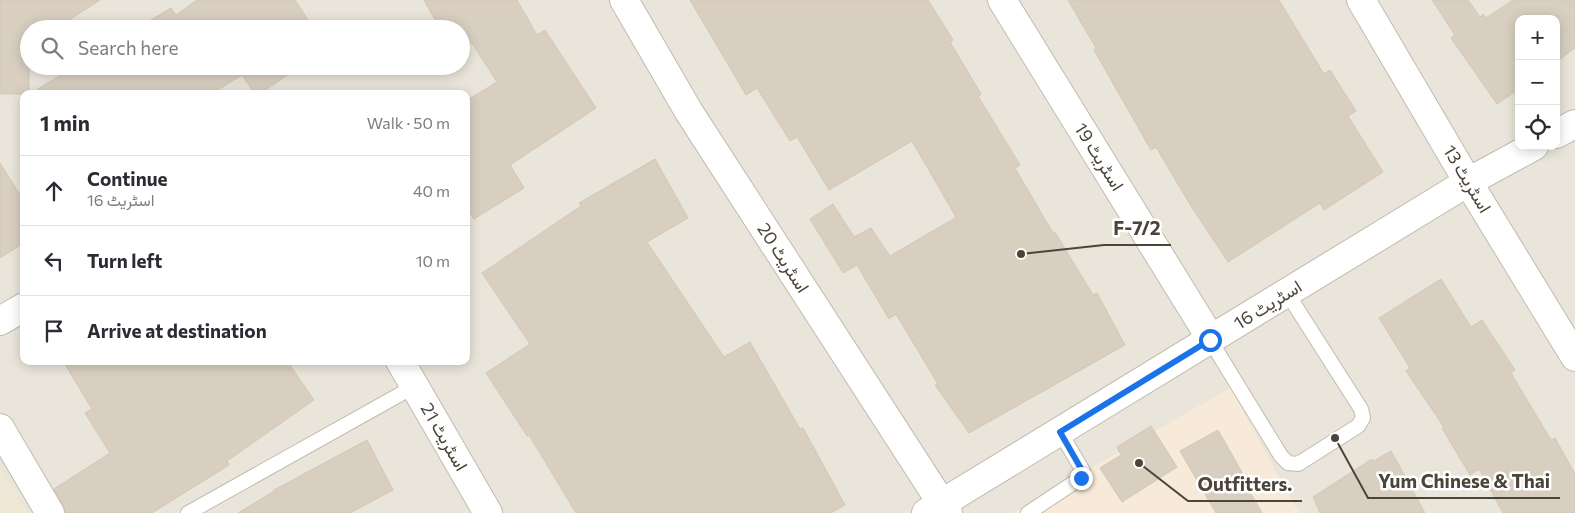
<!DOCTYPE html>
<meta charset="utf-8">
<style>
body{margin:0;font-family:Commissioner,Vazirmatn,sans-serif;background:#f2f2f3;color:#2b2b33}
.controls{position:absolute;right:15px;top:15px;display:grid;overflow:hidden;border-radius:10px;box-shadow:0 2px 12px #0003}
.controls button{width:45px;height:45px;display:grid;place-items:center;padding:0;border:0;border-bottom:1px solid #e1e1e2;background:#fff;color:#2b2b33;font:25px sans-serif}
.stop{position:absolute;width:15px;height:15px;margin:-11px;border:4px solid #1a73e8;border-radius:50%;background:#fff}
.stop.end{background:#1a73e8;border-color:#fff;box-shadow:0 1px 5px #0008}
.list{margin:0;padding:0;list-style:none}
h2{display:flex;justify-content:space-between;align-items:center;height:65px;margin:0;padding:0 20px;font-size:21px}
h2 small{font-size:16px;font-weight:400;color:#7c7c81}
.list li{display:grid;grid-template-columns:32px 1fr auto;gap:15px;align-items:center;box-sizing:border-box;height:70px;padding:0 20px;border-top:1px solid #e1e1e2}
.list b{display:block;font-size:19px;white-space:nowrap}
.list p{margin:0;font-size:16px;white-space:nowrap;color:#7c7c81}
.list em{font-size:16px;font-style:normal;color:#7c7c81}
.icon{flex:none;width:28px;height:28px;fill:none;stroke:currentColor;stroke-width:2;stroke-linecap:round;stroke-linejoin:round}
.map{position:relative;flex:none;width:1575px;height:513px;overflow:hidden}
.search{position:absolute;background:#fff;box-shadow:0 2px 12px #0003;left:20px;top:20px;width:450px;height:55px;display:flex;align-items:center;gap:12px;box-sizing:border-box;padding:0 18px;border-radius:28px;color:#7c7c81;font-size:19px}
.panel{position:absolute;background:#fff;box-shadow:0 2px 12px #0003;left:20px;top:90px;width:450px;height:275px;border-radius:10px}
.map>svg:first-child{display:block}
.residential{fill:#eae5da;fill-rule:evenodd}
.commercial{fill:#f7ead8}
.education{fill:#efe8d6}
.building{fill:#d8cfc1;stroke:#d3c7b4}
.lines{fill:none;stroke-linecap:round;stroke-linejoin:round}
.service-casing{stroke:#c2bbae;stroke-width:16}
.minor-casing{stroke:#c2bbae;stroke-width:30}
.service{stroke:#fff;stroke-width:14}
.minor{stroke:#fff;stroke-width:28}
.route{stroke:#1a73e8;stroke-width:6}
.labels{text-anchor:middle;stroke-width:5;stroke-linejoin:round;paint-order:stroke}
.street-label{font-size:18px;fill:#4b4439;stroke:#fff}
.leader{fill:none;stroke:#4b4439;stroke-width:2}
.callout-dot{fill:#4b4439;stroke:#fff;stroke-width:2}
.callout-label{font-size:19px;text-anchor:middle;font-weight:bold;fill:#4b4439;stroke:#fff;stroke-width:5;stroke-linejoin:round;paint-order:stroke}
</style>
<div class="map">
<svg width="1575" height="513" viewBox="0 0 1575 513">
<rect width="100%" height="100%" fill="#f6f3ec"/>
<!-- residential -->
<path class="residential" d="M0 0H1575V513H0ZM1519 19H1556V146H1519ZM29 29H461V66H29ZM24 94H466V361H24Z"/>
<!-- commercial -->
<path class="commercial" d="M1230 388 1299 513H1013Z"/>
<!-- education -->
<path class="education" d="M0 467 28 513H0Z"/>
<!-- building -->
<path class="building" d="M0 0H100L55 29H29V94H0Z
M197 0H295L314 29H136L171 8 176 15Z
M424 0H517L537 35 545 30 596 108 510 165 524 188 474 219 466 206V101L497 82 472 43 461 49V29H440Z
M690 0H928L953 40 950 42 981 94 978 96 1020 165 1015 168 1053 233 1055 232 1093 295 1097 293 1125 345 969 433 935 385 938 384 896 314 889 319 857 265 843 273 810 219 833 204 854 237 871 228 890 256 955 218 956 217 912 141 829 190 797 137 790 141 757 88 746 95Z
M1068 0H1279L1324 74 1330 70 1356 111 1348 116 1383 172 1324 210 1320 203 1228 262 1191 206 1156 147 1151 150 1094 50 1096 48Z
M1432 0H1468L1480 17 1483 14 1486 18 1513 0H1575V48L1556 62V19H1519V89L1497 104 1451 38 1455 35Z
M75 66H300L260 94H255L242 75 211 94H30Z
M655 159 688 218 647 242 724 357 750 342 800 429 803 428 845 505 831 513H576L529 435 527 436 486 373 530 344 482 273 581 206 579 203Z
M0 163 24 201V243L0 258Z
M1441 279 1471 327 1482 320 1515 370 1511 373 1551 440 1555 438 1575 474V513H1503L1479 469 1470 475 1442 428 1444 427 1406 371 1410 368 1379 318Z
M63 361H287L314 400 227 461 229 465 152 513H66L63 505 54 489 110 453 85 413 92 409Z
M1151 426 1177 467 1122 502 1100 468 1121 455 1117 447Z
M1218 430 1252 490 1250 492 1262 513H1216L1180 451Z
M367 440 393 490 350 513H238L274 491V490Z
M1391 451 1425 513H1320L1313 497 1372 459 1374 461Z"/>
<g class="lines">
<defs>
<path id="service" d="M1210 340 1281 456 1288 463 1298 464 1358 426 1363 418 1361 409 1287 293
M188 513 415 386
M1028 513 1081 478 1083 471 1060 432"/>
<path id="minor" d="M624 0 689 112 948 513
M1002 0 1203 326 1210 340
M1361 0 1468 182 1575 357
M1556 134 1575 124
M0 321 24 307
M400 361 488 513
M0 428 50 513
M926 513 1468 182 1534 146"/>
</defs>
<!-- service casing -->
<use href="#service" class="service-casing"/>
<!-- minor casing -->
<use href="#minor" class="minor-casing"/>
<!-- service -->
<use href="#service" class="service"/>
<!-- minor -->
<use href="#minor" class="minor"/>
</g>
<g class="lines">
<!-- route -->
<path class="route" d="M1081 478 1083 472 1060 432 1210 340"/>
</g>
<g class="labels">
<!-- street labels -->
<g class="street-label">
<text transform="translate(1099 157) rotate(58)" y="6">اسٹریٹ 19</text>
<text transform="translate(1467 179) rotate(59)" y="6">اسٹریٹ 13</text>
<text transform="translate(783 258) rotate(57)" y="6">اسٹریٹ 20</text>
<text transform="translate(1268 305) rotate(-32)" y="6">اسٹریٹ 16</text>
<text transform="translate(444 437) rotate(60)" y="6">اسٹریٹ 21</text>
</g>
</g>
<!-- callouts -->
<path class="leader" d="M1021 254L1104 245H1171M1335 438L1368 498H1560M1139 463L1188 501H1302"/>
<g class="callout-dot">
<circle cx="1021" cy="254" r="5"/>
<circle cx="1335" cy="438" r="5"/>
<circle cx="1139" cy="463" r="5"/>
</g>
<g class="callout-label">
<text x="1137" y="235">F-7/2</text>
<text x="1464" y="488">Yum Chinese &amp; Thai</text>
<text x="1245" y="491">Outfitters.</text>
</g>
</svg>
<div class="controls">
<button>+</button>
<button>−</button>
<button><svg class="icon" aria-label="locate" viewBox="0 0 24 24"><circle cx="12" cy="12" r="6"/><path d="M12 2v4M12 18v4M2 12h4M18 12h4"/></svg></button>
</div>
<div class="stop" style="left:1210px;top:340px"></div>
<div class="stop end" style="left:1081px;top:478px"></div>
<div class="search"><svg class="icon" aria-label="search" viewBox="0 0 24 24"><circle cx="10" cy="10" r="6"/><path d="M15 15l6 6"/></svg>Search here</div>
<section class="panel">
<h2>1 min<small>Walk · 50 m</small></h2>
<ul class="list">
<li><svg class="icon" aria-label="ahead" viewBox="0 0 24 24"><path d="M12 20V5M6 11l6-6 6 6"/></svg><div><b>Continue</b><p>اسٹریٹ 16</p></div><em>40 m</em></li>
<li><svg class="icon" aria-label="left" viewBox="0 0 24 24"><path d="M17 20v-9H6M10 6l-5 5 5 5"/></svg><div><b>Turn left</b></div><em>10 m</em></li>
<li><svg class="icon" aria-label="arrive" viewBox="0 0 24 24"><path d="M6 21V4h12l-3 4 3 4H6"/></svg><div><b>Arrive at destination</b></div></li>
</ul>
</section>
</div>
